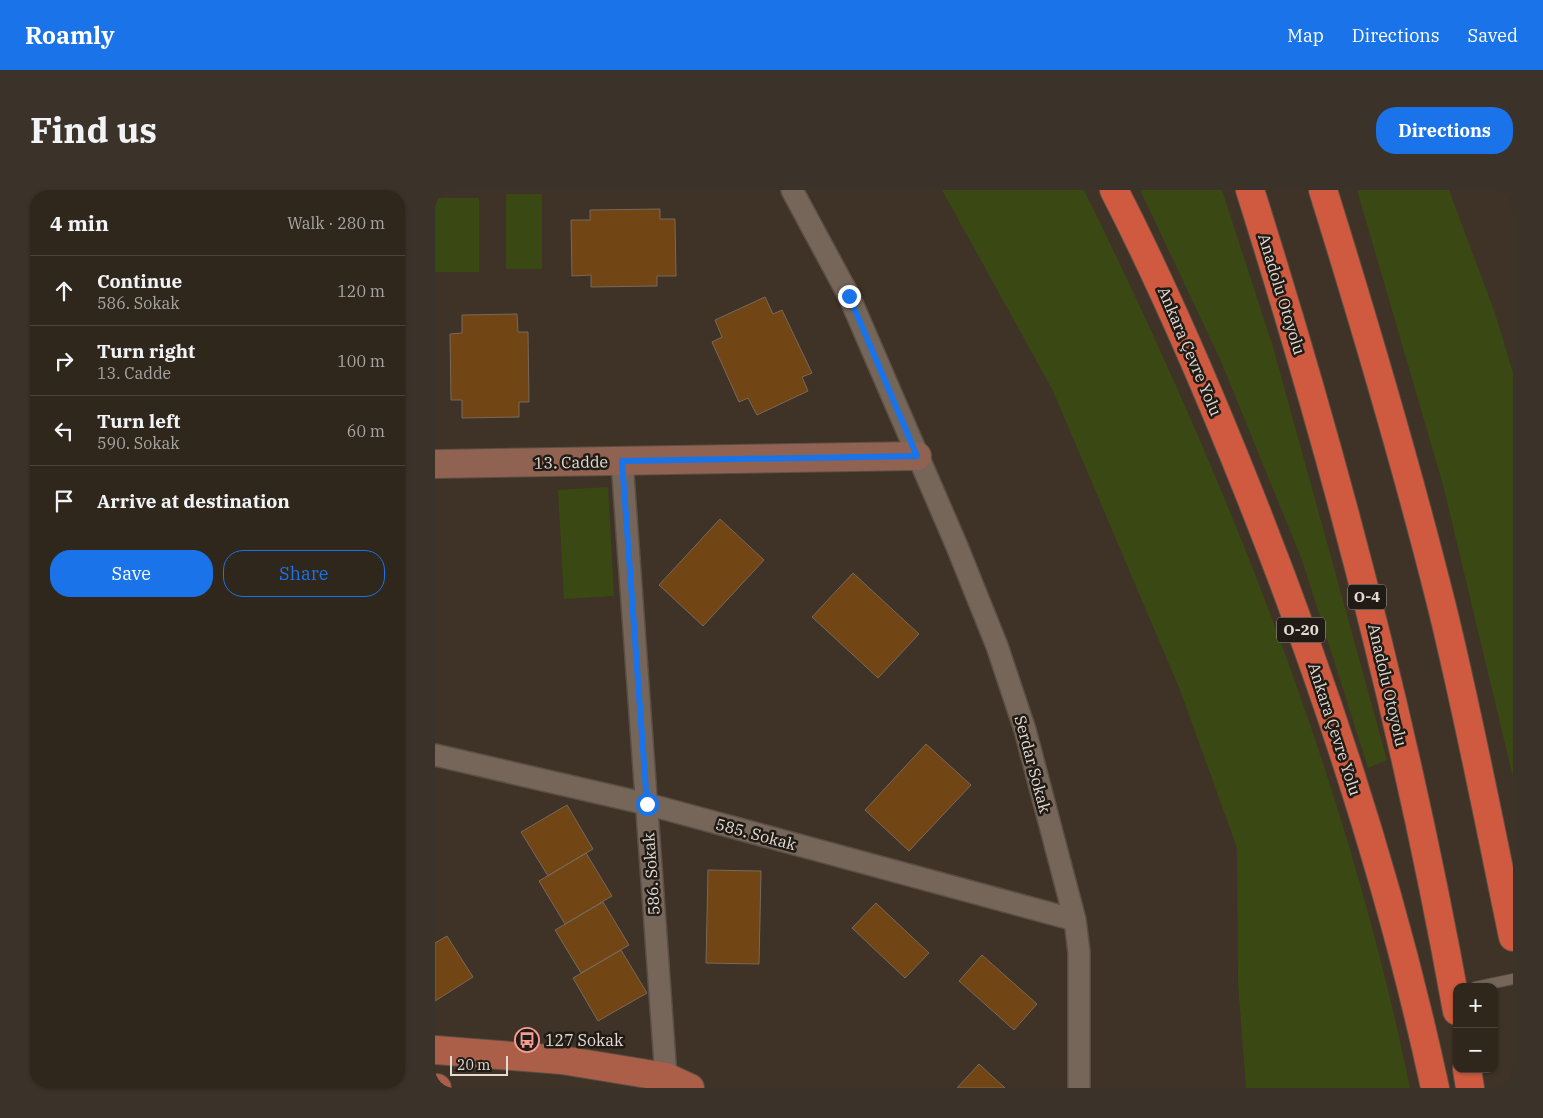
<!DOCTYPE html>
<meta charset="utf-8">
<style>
body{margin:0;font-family:"IBM Plex Serif",serif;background:#3b3229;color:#f1f3f6}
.controls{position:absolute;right:15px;bottom:15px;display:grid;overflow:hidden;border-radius:10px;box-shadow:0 1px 4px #0004}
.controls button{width:45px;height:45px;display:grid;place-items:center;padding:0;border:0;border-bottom:1px solid #4a433b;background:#2f261c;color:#f1f3f6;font:25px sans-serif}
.scale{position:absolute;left:15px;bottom:12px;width:58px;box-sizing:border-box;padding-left:5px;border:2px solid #e3dbd3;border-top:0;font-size:14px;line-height:18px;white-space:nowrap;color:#e3dbd3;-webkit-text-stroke:4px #211b16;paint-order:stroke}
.stop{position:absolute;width:15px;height:15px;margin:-11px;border:4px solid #1a73e8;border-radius:50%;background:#fff}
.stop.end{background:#1a73e8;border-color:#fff;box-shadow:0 1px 5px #0008}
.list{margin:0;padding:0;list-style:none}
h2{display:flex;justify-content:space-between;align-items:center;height:65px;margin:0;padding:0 20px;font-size:21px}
h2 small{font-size:16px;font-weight:400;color:#a7a5a3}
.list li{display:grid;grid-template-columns:32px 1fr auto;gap:15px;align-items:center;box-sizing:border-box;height:70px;padding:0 20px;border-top:1px solid #4a433b}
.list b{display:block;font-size:19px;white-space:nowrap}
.list p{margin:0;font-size:16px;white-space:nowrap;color:#a7a5a3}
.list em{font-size:16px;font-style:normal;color:#a7a5a3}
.actions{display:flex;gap:10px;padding:15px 20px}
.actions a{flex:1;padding:11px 0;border:1px solid #1a73e8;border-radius:20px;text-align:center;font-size:18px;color:#1a73e8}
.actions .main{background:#1a73e8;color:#fff}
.icon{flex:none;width:28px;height:28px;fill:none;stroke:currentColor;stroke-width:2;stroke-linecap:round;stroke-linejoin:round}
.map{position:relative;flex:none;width:1078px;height:898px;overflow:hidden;border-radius:20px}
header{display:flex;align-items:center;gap:30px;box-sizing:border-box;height:70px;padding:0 25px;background:#1a73e8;color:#fff}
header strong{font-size:24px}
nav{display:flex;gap:28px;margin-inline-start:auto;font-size:18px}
.intro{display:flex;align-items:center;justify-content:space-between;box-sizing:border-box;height:120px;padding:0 30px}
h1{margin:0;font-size:35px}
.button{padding:12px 22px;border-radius:20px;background:#1a73e8;color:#fff;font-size:18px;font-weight:700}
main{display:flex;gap:30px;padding:0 30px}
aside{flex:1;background:#2f261c;border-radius:20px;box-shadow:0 1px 4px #0004}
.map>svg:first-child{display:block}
.green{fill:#3a4913}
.building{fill:#724514;stroke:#78695c}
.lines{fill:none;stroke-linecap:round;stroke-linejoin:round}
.lane-casing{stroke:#5b4f45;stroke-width:12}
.street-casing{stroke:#5b4f45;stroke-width:24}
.secondary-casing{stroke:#5b4f45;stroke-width:30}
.primary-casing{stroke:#5b4f45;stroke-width:30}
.highway-casing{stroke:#5b4f45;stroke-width:30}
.lane{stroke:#756659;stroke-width:10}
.street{stroke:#756659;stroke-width:21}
.secondary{stroke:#906251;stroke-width:28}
.primary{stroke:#ab5f49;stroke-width:28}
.highway{stroke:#cf5a3f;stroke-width:28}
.route{stroke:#1a73e8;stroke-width:6}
.labels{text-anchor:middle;stroke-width:5;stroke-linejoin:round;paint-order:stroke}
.shield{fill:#211b16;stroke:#a9a19a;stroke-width:1}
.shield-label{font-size:15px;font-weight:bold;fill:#e3dbd3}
.street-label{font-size:16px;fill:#e3dbd3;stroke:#211b16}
.poi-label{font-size:16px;fill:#e3dbd3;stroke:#211b16;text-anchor:start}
</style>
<header>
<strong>Roamly</strong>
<nav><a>Map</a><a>Directions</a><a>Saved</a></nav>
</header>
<div class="intro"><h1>Find us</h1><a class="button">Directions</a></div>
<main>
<aside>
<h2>4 min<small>Walk · 280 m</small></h2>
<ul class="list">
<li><svg class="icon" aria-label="ahead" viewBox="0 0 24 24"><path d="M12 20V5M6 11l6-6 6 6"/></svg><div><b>Continue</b><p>586. Sokak</p></div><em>120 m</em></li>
<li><svg class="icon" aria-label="right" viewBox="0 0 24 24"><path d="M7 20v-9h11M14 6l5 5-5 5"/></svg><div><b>Turn right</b><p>13. Cadde</p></div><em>100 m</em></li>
<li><svg class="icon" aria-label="left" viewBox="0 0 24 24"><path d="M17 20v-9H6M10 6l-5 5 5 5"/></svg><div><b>Turn left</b><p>590. Sokak</p></div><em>60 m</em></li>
<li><svg class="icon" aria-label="arrive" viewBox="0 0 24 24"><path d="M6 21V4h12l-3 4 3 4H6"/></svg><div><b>Arrive at destination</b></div></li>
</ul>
<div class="actions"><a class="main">Save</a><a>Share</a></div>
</aside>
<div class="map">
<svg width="1078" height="898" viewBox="0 0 1078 898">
<rect width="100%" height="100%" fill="#3f3226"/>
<!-- green -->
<path class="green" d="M507 0H649C790 286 911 585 975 898H811L803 793 802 658 745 500 618 201Z
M705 0H787L838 157 952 570 933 578 867 370 785 169Z
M922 0H1014L1060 123 1078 183V587L1008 295Z
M71 4H107V79H71Z
M0 8H44V82H0Z
M173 297 179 406 129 409 123 300Z"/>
<!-- building -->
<path class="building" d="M225 19V29H240L241 86H222V96L156 97V85L137 86 136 30H155V20Z
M330 107 338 124 347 120 377 183 367 187 373 201 322 225 313 208 304 212 277 152 287 147 280 130Z
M82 124 83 142H93L94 212H84V227L27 228V210H16L15 144 27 143V125Z
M285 329 329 370 268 436 224 395Z
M418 383 484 444 443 488 377 427Z
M491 554 536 595 474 661 430 620Z
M132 615 158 659 113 686 86 642Z
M151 663 177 706 130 734 104 691Z
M273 680 326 681 324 774 271 773Z
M168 712 194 755 146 783 120 740Z
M441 713 494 763 470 788 417 738Z
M12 746 38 787 0 811V753Z
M186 760 212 803 163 831 138 788Z
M547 765 602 814 579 840 524 791Z
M544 874 570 898H522Z"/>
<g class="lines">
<defs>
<path id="lane" d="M1040 797 1078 789"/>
<path id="street" d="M357 0 414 106 521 354 562 456 590 540 640 730 644 762V898
M187 271 231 887
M0 565 212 614 640 730"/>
<path id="secondary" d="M0 274 482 266"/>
<path id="primary" d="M0 860 127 870 231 887 255 898
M0 898H2"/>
<path id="highway" d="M679 0C730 99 773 200 814 303 891 496 956 694 1000 898
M815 0C900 269 972 543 1022 821
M888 0C931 138 972 277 1007 417 1034 527 1055 637 1078 747
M1032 879 1035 898"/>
</defs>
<!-- lane casing -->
<use href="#lane" class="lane-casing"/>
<!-- street casing -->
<use href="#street" class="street-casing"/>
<!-- secondary casing -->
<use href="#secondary" class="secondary-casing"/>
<!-- primary casing -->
<use href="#primary" class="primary-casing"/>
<!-- highway casing -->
<use href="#highway" class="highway-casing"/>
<!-- lane -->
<use href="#lane" class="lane"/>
<!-- street -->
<use href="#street" class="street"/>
<!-- secondary -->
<use href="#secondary" class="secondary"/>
<!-- primary -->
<use href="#primary" class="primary"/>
<!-- highway -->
<use href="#highway" class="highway"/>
</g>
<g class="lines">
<!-- route -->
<path class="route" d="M212 614 187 271 482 266 414 106"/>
</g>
<!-- icons -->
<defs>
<symbol id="bus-ring" viewBox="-11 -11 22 22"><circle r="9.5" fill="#211b16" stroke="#f59c94" stroke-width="1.5"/><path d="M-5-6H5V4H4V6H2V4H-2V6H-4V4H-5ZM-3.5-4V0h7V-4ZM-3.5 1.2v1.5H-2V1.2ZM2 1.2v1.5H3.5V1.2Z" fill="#f59c94"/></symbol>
</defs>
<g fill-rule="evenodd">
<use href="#bus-ring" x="78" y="836" width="28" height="28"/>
</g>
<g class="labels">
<!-- shield labels -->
<g class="shield">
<rect x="913" y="394.5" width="38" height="25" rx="4"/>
<rect x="842" y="427.5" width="48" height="25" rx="4"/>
</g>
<g class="shield-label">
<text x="932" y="412">O-4</text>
<text x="866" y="445">O-20</text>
</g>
<!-- street labels -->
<g class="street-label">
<text transform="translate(847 104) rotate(73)" y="6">Anadolu Otoyolu</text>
<text transform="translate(755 161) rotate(67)" y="6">Ankara Çevre Yolu</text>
<text transform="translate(136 272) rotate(-1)" y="6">13. Cadde</text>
<text transform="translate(953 495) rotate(77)" y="6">Anadolu Otoyolu</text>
<text transform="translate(900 539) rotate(72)" y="6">Ankara Çevre Yolu</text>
<text transform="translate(598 574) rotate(75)" y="6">Serdar Sokak</text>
<text transform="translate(321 644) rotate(15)" y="6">585. Sokak</text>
<text transform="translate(216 684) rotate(-94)" y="6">586. Sokak</text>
</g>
<!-- poi labels -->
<g class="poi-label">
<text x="110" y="856">127 Sokak</text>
</g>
</g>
</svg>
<div class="controls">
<button>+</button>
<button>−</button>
</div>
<div class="scale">20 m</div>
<div class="stop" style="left:212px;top:614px"></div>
<div class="stop end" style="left:414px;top:106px"></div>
</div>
</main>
